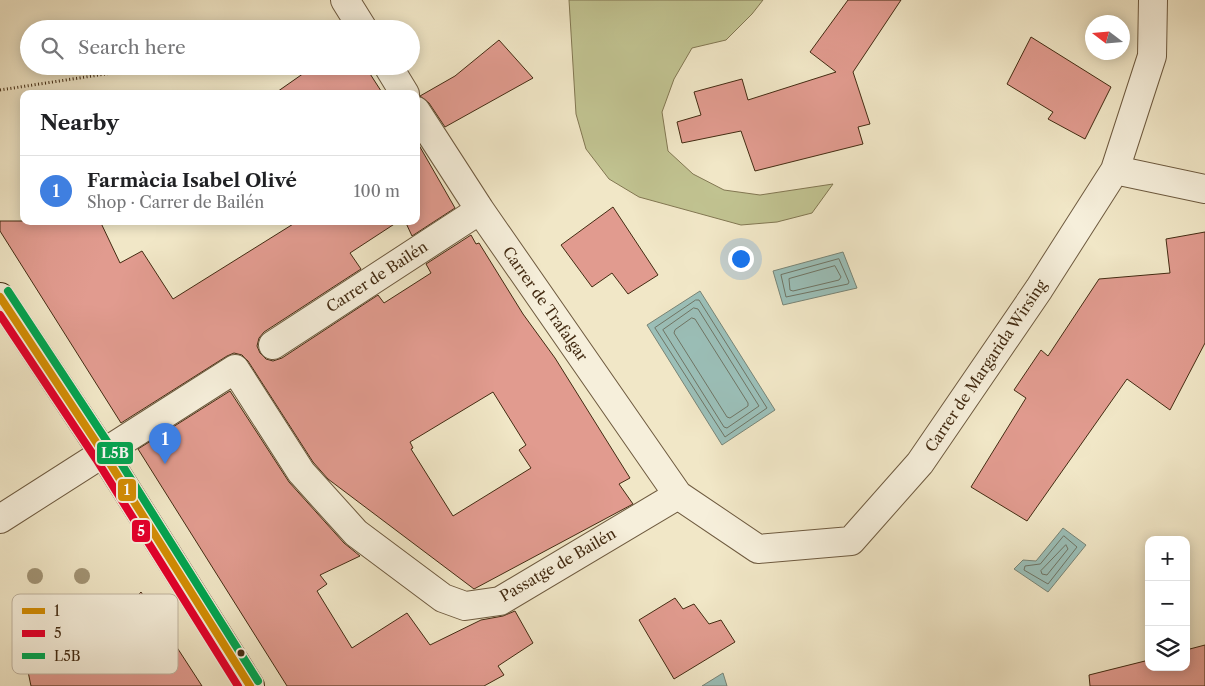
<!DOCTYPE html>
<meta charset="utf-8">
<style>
body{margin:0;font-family:"Libre Caslon Text",serif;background:#f6f6f6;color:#202124}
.controls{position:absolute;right:15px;bottom:15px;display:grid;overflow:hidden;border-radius:10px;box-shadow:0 2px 12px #0003}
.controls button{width:45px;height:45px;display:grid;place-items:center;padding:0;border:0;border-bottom:1px solid #e0e0e0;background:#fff;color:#202124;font:25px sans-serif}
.compass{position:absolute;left:1085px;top:15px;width:45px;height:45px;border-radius:50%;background:#fff;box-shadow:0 2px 12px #0003;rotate:286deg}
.you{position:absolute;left:740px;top:258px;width:18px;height:18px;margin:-12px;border:4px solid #fff;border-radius:50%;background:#1a73e8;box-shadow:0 0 0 8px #1a73e833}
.badge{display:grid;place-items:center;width:32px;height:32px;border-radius:50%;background:#8f2418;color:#fff;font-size:16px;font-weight:700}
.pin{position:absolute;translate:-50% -41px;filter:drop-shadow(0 1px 2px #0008)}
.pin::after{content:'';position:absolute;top:26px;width:18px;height:15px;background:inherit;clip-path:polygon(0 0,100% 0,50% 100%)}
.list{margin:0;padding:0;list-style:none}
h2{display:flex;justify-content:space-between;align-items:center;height:65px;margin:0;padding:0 20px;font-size:21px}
h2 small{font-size:16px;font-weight:400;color:#757577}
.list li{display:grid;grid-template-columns:32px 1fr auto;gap:15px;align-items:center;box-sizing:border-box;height:70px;padding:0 20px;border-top:1px solid #e0e0e0}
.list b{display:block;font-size:19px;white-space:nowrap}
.list p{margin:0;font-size:16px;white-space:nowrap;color:#757577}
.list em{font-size:16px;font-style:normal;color:#757577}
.icon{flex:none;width:28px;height:28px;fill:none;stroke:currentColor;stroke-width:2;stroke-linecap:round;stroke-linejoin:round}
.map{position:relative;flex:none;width:1205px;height:686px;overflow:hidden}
.search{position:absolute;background:#fff;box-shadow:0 2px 12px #0003;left:20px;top:20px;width:400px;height:55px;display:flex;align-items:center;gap:12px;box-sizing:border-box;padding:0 18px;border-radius:28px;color:#757577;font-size:19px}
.panel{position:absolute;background:#fff;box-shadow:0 2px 12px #0003;left:20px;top:90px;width:400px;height:135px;border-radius:10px}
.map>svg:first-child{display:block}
.green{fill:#c1c391;stroke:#827752}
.water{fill:#9bbfb8;stroke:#788476}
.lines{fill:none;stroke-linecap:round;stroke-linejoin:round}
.shore{stroke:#6f7565;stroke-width:1}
.building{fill:#e19b8f;stroke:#432b12;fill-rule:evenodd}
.minor-casing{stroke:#6e5a3f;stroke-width:30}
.secondary-casing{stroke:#432b12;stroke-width:30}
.path{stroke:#432b12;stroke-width:3;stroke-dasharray:1 2.5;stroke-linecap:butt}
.minor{stroke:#f6efdb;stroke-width:28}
.secondary{stroke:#f6efdb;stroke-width:28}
.bus-1-casing{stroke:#f6efdb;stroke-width:11}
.bus-2-casing{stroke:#f6efdb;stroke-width:11}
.bus-3-casing{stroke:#f6efdb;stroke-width:11}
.bus-1{stroke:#d38d04;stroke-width:8}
.bus-2{stroke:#e4002b;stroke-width:8}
.bus-3{stroke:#00a651;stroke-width:8}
.tree{fill:#a29475}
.bus-dot{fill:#432b12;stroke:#f6efdb;stroke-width:2}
.labels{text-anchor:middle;stroke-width:4;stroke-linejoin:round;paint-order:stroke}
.street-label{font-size:15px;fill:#432b12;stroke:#f6efdb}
.key{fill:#f6efdb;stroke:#c0b49f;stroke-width:1}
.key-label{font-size:14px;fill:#432b12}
.line-badge{stroke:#f6efdb;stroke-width:2}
.badge-label{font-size:14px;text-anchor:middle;font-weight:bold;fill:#fff}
</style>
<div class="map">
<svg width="1205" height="686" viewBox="0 0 1205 686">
<rect width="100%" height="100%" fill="#f1e7c7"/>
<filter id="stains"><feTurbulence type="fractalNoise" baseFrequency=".004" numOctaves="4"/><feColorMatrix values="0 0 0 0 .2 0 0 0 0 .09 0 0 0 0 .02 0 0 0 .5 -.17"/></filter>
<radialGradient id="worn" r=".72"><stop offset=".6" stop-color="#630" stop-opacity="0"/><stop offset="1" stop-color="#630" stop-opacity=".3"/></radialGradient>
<!-- green -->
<path class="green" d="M569 0H763L752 14 726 40 692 48 674 79 662 112 668 151 693 174 724 190 760 195 833 184 812 213 777 222 741 225 639 197 609 179 586 149 576 114Z"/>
<!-- water -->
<path class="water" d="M843 252 857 288 783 305 773 271Z
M700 291 775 410 722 445 647 325Z
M1063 528 1086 545 1048 592 1014 569 1023 560 1036 561Z
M723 673 727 686H702Z"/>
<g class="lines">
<!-- shore -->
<path class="shore" d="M839 259 849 282 848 284 786 297 781 275Z
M835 266 841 277 839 280 793 291 790 290 789 279Z
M696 300H699L767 408 725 437 655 328Z
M694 308 698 309 759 406 727 428 724 427 663 330Z
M692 318 695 319 748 403V406L730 418 727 417 674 333 675 330Z
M1064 536 1077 547 1048 584 1024 570 1025 566 1040 564Z
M1066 545 1068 549 1047 575 1042 574 1041 571Z"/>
</g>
<!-- building -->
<path class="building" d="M848 0H901L853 72 870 124 858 127 863 144 755 171 741 131 682 143 677 122 701 115 694 92 742 79 748 100 836 72 810 52Z
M1031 37 1111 87 1085 139 1048 119 1053 112 1007 84Z
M499 40 533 78 445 127 429 103 420 96 455 76Z
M314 66H365L383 94H274Z
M416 140 455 208 412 236 405 221H416Z
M613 207 658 275 628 294 612 273 592 287 561 245Z
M0 221H100L120 263 142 251 173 299 298 221H399L350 253 361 269 264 332 259 338 257 346 260 353 266 359 273 361 282 358 378 295 384 303 431 273 426 264 471 235 476 244 479 243 523 314 555 358 630 478 619 484 633 504 474 589 328 479 313 462 248 361 242 355 234 353 227 356 121 423 0 231ZM493 392 526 445 519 450 531 468 453 516 411 449 413 448 410 442Z
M1205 232V343L1170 410 1127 379 1027 521 971 487 1026 398 1014 390 1041 350 1048 356 1099 279 1170 273 1166 239Z
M230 391 289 482 344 543 360 556 320 575 327 584 317 591 352 648 407 613 430 645 481 620 503 616 515 611 533 643 498 666 504 675 484 686H287L138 449Z
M141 592 202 686H31L19 628 110 623Z
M675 598 683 609 694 604 709 624 721 620 735 642 674 679 639 620Z
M1205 645V686H1090L1089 675 1149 660V667H1186V650Z"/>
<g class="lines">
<defs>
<path id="minor" d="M345 0 363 29
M388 66 405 94
M416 111 480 210 678 495 758 549 851 541 920 463 1039 289 1115 170 1152 56 1153 0
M1115 170 1205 189
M273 345 480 210
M0 519 235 369 301 472 356 533 443 598 465 606 500 601 678 495"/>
<path id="secondary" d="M0 297 104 454 250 686"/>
</defs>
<!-- minor casing -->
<use href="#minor" class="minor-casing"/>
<!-- secondary casing -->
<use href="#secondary" class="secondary-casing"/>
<!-- path -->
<path class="path" d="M0 90 158 66"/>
<!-- minor -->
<use href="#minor" class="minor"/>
<!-- secondary -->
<use href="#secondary" class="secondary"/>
<defs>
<path id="bus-1" d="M0 297 104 454 250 686"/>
<path id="bus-2" d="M0 315 96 459 238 686"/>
<path id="bus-3" d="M8 291 112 449 258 681"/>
</defs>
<!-- bus-1 casing -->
<use href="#bus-1" class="bus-1-casing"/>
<!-- bus-2 casing -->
<use href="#bus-2" class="bus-2-casing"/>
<!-- bus-3 casing -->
<use href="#bus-3" class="bus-3-casing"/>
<!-- bus-1 -->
<use href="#bus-1" class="bus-1"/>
<!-- bus-2 -->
<use href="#bus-2" class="bus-2"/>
<!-- bus-3 -->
<use href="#bus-3" class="bus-3"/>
</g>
<!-- trees -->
<g class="tree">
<circle cx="35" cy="576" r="8"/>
<circle cx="82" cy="576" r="8"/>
</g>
<!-- markers -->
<circle class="bus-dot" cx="241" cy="653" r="4.5"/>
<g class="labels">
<!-- street labels -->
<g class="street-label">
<text transform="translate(377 277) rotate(-33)" y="5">Carrer de Bailén</text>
<text transform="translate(545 304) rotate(55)" y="5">Carrer de Trafalgar</text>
<text transform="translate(986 366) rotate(-56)" y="5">Carrer de Margarida Wirsing</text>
<text transform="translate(558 565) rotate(-30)" y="5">Passatge de Bailén</text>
</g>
</g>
<!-- legend -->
<rect x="12" y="594" width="166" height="80" rx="8" class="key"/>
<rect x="22" y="608" width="23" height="6" fill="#d38d04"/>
<rect x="22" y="630" width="23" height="7" fill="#e4002b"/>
<rect x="22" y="653" width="23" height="6" fill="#00a651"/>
<g class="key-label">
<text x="54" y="616">1</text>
<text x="54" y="638">5</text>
<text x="54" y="661">L5B</text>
</g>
<g class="line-badge">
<rect x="96" y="441" width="38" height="24" rx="5" fill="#00a651"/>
<rect x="117" y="478" width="20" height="24" rx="5" fill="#d38d04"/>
<rect x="131" y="519" width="20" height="24" rx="5" fill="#e4002b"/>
</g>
<g class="badge-label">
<text x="115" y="458">L5B</text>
<text x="127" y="495">1</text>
<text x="141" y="536">5</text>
</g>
<rect width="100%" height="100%" filter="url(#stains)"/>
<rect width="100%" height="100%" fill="url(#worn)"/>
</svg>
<div class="controls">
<button>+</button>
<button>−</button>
<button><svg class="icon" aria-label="layers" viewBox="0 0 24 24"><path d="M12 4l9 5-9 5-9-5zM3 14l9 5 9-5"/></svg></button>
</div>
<svg class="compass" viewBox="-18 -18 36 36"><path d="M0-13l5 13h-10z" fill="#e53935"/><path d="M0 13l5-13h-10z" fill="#757577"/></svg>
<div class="you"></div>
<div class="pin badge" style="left:165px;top:464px;background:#3f7fe0">1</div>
<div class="search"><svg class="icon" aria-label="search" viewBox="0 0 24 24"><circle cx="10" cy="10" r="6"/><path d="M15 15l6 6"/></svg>Search here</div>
<section class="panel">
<h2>Nearby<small></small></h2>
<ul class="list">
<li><span class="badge" style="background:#3f7fe0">1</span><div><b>Farmàcia Isabel Olivé</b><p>Shop · Carrer de Bailén</p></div><em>100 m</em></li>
</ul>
</section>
</div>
